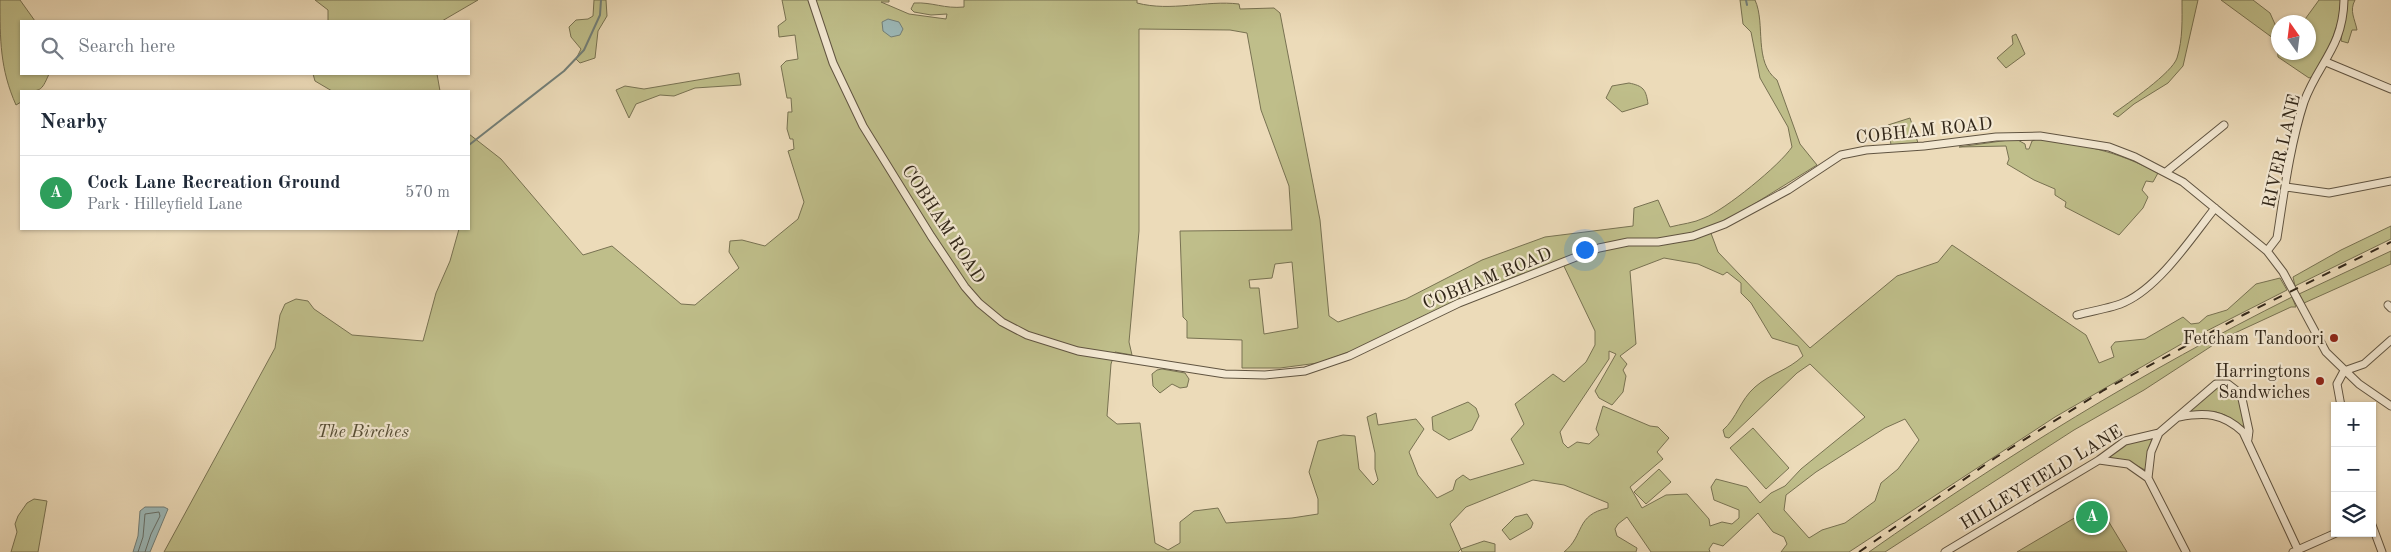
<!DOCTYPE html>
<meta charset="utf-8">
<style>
body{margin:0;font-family:"Old Standard TT",serif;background:#f6f6f7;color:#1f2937}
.controls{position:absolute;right:15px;bottom:15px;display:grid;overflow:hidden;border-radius:0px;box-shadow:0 1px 4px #0004}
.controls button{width:45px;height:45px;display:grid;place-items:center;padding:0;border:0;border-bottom:1px solid #e0e1e3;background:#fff;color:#1f2937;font:25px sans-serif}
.compass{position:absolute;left:2271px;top:15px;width:45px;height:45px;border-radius:50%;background:#fff;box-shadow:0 1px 4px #0004;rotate:346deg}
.you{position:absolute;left:1584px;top:249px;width:18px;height:18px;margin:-12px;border:4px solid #fff;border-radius:50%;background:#1a73e8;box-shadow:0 0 0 8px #1a73e833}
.badge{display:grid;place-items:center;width:32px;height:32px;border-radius:50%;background:#d93025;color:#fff;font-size:16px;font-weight:700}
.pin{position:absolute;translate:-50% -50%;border:2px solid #fff;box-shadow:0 1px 5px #0006}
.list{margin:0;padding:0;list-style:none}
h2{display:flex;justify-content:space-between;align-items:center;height:65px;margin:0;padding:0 20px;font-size:21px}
h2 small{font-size:16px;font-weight:400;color:#747a83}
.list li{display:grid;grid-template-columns:32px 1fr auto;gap:15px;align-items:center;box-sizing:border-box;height:75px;padding:0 20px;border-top:1px solid #e0e1e3}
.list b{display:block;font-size:19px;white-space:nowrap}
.list p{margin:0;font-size:16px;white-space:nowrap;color:#747a83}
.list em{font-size:16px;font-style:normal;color:#747a83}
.icon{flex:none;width:28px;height:28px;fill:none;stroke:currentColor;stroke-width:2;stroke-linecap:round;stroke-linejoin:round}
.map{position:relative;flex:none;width:2391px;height:552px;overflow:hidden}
.search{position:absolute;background:#fff;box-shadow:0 1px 4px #0004;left:20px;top:20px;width:450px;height:55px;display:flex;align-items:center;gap:12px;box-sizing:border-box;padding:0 18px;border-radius:0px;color:#747a83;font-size:19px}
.panel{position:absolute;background:#fff;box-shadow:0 1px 4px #0004;left:20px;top:90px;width:450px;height:140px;border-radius:0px}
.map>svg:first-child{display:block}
.green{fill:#bfbe8a;stroke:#787252;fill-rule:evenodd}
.water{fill:#9cb9b9;stroke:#727f79}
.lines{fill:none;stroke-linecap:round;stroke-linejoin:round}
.shore{stroke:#677069;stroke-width:1}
.stream{stroke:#727f79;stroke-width:2}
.minor-casing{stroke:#605441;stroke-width:9}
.minor{stroke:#f3e8d2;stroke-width:7}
.rail{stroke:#322719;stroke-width:2;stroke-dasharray:9 9;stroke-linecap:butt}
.poi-dot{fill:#8f2418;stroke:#f3e8d2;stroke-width:2}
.labels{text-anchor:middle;stroke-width:4.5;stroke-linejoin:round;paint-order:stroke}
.street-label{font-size:18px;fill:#322719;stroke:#f3e8d2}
.poi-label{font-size:18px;fill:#322719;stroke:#f3e8d2;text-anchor:end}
.park-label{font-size:18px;font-style:italic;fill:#554d35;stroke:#f3e8d2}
</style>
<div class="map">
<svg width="2391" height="552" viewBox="0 0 2391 552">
<rect width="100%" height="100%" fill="#ecdbb9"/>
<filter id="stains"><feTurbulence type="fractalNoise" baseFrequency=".004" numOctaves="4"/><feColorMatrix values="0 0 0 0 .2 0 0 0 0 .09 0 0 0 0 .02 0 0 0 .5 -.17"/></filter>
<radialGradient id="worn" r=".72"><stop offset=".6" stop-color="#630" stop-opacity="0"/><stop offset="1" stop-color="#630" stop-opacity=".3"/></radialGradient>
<!-- green -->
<path class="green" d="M0 0H20L35 21H21V74H49C41 92 41 91 21 91V102L16 105C0 69 0 40 0 0Z
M315 0H478L442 21H328V10Z
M594 0H606L607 16 598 31 595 58 580 63 576 59 581 49 571 37 569 27 576 20 588 19 593 16Z
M782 0H889V2H881L909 14 946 19 947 14 931 15 914 12 911 9 914 3C933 2 944 9 964 7V0H1137V3C1171 12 1206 0 1239 4L1240 9 1274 8 1280 13 1320 220 1329 316 1338 322 1406 299 1482 260 1545 237 1633 226 1634 208 1658 200 1670 227C1681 224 1694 223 1704 218 1725 210 1780 165 1792 147L1788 127 1760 78 1751 32 1743 24 1740 0H1755C1766 24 1753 62 1777 80L1800 144 1817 165 1725 222 1709 228 1718 252 1810 348 1897 276 1938 262 1952 245 2086 335 2099 363 2114 357 2111 347 2115 342 2145 339 2183 317 2191 324 2199 323 2207 316 2227 310 2256 284 2280 278 2287 290 2183 343 2055 417 1849 552H1781L1787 544 1784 537 1773 532 1758 513 1723 546 1713 543 1709 549 1710 552H1651L1627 517 1618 524 1615 529 1617 536 1637 548 1636 552H1564C1585 535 1575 515 1608 508V503L1564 485 1533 480 1466 507 1450 524 1461 549 1484 541 1495 544V552H1462L1461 549 1458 552H164L275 348 280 315 285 304 296 299 308 301 314 309 352 335 423 341 436 293 450 261 459 229H469V134L501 159 583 255 612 246 681 304 695 305 739 268 729 252 730 241 742 240 765 246 798 219 804 202 788 151 794 149 793 139H790L787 129 788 112H792L791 98H787L781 66 786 61 798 59 795 35 779 37 778 26 786 20ZM1139 29 1230 30 1247 33 1261 110 1289 186 1292 230 1180 231 1183 317 1187 321V338L1242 340V368H1280L1318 363 1366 346 1430 313 1561 260 1595 331V345L1586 362 1564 382 1553 374 1515 404 1524 424 1511 439 1524 464 1470 480 1463 475 1456 480 1453 490 1437 498 1418 475 1409 452 1424 429 1416 419 1378 425 1376 413 1367 417 1375 453V469L1378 480 1373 485 1359 469 1355 436 1343 435 1318 441 1309 472 1318 499V514L1292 518 1226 523 1218 508 1194 511 1180 522V543L1168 550 1155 543 1140 423 1117 424 1107 416 1111 364 1115 352 1132 355 1129 342 1139 231ZM1664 258 1698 264 1723 275 1727 272 1741 283V293L1751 303 1772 338 1798 346 1803 356C1787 371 1771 373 1755 387 1740 400 1737 418 1723 430L1725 437 1729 438 1797 373 1810 364 1865 417 1801 469 1785 486 1771 493 1760 503 1747 487 1716 479 1711 487 1714 500 1739 510V518L1732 524 1722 522 1710 526 1709 519 1687 494 1666 495 1642 508 1630 487 1663 459 1657 452 1669 438 1658 427 1650 426 1603 406 1596 429 1599 435 1589 444 1577 442 1568 448 1563 443 1560 432 1609 359V351L1616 354 1595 391 1599 398 1612 405 1623 392 1626 376 1623 370 1627 364 1620 356 1636 344 1630 271ZM1292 262 1298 328 1264 334 1259 288H1250L1249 280 1272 278 1275 264ZM1905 419 1919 440 1898 469 1881 483 1875 501 1845 523 1822 530 1809 538 1784 510 1786 495 1816 472 1885 428Z
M2182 0H2198L2183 66 2168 83 2134 104 2118 117 2113 114C2128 103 2172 73 2177 58 2183 39 2182 19 2182 0Z
M2221 0H2253L2270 13 2278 31V52H2308V22H2303L2319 0H2341C2340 29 2327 51 2314 76L2309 78 2278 57 2277 41Z
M2346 0H2355C2349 11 2355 19 2357 30H2352L2348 43 2341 41Z
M2016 34 2025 54 2006 68 1997 58 2013 44 2012 36Z
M739 73 741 85 695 88 674 96 660 95 636 104 629 118 616 90 625 86 644 89Z
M313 74H437L440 91H332L315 81Z
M1629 83C1643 86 1646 89 1648 104L1622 112 1606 98 1612 86Z
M1910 118 1918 143 1891 145 1888 125Z
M2016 139 2025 144 2026 149H2029L2032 141 2037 139C2082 144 2117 151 2158 173L2153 182 2146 181 2142 190 2148 197 2143 208 2119 235 2065 207 2066 202 2055 195V189L2034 180 2007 164 2009 159 2006 146 1959 147Z
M2391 226V239L2295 286 2293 277 2341 250Z
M2391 251V264L2304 303 2299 294Z
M2292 297 2296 307H2291L2224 338 2144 390 2074 430 1885 552H1869C2004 457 2144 371 2292 297Z
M1162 369 1185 373 1189 379 1187 387 1180 388 1172 384 1160 393 1153 386 1152 374 1157 370Z
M2224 386C2243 397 2241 404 2246 424L2244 427 2225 415 2216 412 2188 413V410L2212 389Z
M1468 402 1476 408 1479 416 1472 430 1449 440 1433 430 1432 417Z
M1753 428 1789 468 1766 489 1730 448Z
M2152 438 2145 470 2128 461 2111 458 2109 455 2126 443Z
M1659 469 1671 482 1646 504 1634 492Z
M34 499 47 501 38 552H11L17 532 15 524 18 516 27 503Z
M2098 504 2127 552H2017Z
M1527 514 1533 523 1531 528 1510 540 1502 530 1515 517Z"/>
<!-- water -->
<path class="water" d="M888 19 899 22 903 29 900 35 891 37 883 31 882 22Z
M145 507H164L168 509 150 552H133L138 536 140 511Z"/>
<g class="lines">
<!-- shore -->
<path class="shore" d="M138 552 143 537 145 514 159 512 160 516 151 534 145 552"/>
<!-- stream -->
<path class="stream" d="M1746 0 1747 5
M469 145 564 71 584 50 600 15 601 0"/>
<defs>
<path id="minor" d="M812 0 833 63 863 126 931 236 965 287 979 303 1002 322 1027 335 1078 351 1225 374 1265 375 1305 371 1349 356 1459 303 1599 248 1628 242H1658L1693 236 1725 224 1788 190 1841 155 1866 150 1924 146 1996 137 2040 136 2109 147 2135 157 2183 182 2267 251 2283 272 2326 352 2359 384 2391 406
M2326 62 2391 89
M2166 172 2224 125
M2286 187 2329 193 2391 181
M2267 251 2277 238C2284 193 2290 145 2304 102 2318 63 2343 48 2344 0
M2388 305 2391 308
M2077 315C2091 311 2113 308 2125 302 2160 286 2192 237 2215 208
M2344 371 2364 364 2391 340
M2341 406 2337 384 2344 371
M2179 417C2205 412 2223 413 2243 432L2298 550
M2099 460 2128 464 2148 478 2186 552
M2148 478 2151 452 2159 433
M2372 525 2382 552
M1945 552 2099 460 2125 441 2159 433 2216 384H2228L2241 394 2249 431 2248 439
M2293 552 2336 533"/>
</defs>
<!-- minor casing -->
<use href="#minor" class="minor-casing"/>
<!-- minor -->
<use href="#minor" class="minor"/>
<!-- rail -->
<path class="rail" d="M1859 552 1995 458 2104 390 2245 314 2391 242"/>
</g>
<!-- markers -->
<g class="poi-dot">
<circle cx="2334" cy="338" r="5"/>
<circle cx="2320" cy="381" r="5"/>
</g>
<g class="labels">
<!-- street labels -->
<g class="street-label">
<text transform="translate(1924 130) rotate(-6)" y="6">COBHAM ROAD</text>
<text transform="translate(2281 151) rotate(-77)" y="6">RIVER LANE</text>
<text transform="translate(944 224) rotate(57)" y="6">COBHAM ROAD</text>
<text transform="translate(1487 278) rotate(-22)" y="6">COBHAM ROAD</text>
<text transform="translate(2041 477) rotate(-31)" y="6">HILLEYFIELD LANE</text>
</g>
<!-- poi labels -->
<g class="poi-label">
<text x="2324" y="344">Fetcham Tandoori</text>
<text x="2310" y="377">Harringtons<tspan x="2310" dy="21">Sandwiches</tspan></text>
</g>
<!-- park labels -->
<g class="park-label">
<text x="363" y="437">The Birches</text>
</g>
</g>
<rect width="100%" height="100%" filter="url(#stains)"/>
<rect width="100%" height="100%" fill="url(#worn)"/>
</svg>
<div class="controls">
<button>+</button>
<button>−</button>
<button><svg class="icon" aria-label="layers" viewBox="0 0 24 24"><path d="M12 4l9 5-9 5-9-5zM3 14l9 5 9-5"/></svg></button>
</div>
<svg class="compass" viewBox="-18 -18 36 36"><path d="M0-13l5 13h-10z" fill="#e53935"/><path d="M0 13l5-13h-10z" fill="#747a83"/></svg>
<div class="you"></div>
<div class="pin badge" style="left:2092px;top:517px;background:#2e9e5b">A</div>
<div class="search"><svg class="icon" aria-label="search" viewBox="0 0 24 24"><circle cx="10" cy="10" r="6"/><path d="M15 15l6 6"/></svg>Search here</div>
<section class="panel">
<h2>Nearby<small></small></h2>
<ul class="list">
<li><span class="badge" style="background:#2e9e5b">A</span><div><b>Cock Lane Recreation Ground</b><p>Park · Hilleyfield Lane</p></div><em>570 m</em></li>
</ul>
</section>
</div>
